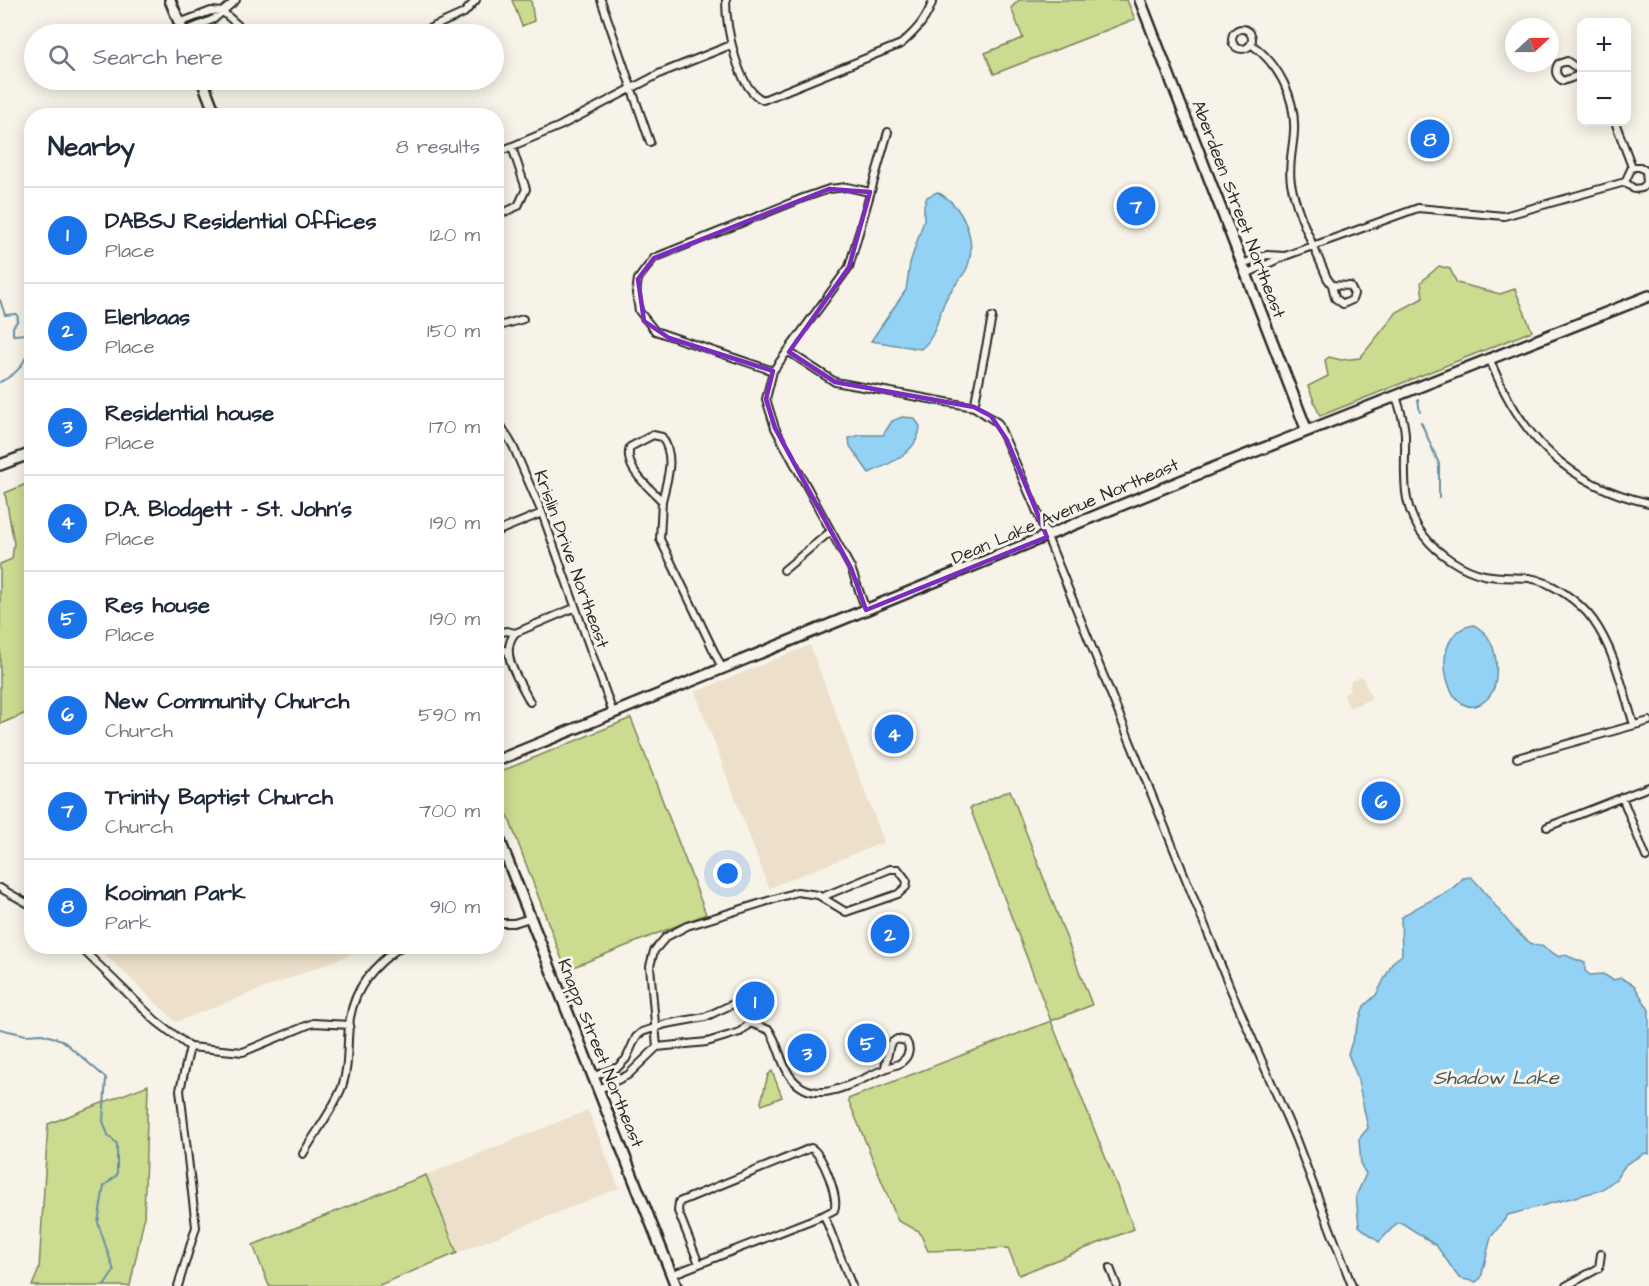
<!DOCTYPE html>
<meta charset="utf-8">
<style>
body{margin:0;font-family:"Architects Daughter",sans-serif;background:#f2f2f3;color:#1f2937}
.controls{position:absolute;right:18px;top:18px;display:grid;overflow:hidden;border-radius:12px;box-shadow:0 3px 15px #0003}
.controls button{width:54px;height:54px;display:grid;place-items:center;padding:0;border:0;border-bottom:2px solid #e0e1e3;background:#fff;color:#1f2937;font:30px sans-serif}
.compass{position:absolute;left:1505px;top:18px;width:54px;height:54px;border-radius:50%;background:#fff;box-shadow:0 3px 15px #0003;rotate:68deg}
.you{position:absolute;left:728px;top:874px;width:21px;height:21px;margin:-15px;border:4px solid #fff;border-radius:50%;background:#1a73e8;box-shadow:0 0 0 9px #1a73e833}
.badge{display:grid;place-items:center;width:39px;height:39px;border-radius:50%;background:#1a73e8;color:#fff;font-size:20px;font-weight:700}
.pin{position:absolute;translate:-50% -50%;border:3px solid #fff;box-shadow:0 2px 6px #0006}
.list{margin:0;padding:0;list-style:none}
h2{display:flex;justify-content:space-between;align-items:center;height:78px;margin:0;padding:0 24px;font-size:26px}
h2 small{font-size:20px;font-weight:400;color:#747a83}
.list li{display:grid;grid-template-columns:39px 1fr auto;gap:18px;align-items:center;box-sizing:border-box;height:96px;padding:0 24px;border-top:2px solid #e0e1e3}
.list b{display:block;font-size:22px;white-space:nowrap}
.list p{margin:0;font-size:20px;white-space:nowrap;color:#747a83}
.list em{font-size:20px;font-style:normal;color:#747a83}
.icon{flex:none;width:33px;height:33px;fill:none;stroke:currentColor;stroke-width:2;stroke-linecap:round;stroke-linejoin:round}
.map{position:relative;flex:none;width:1649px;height:1286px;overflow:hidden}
.search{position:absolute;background:#fff;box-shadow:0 3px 15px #0003;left:24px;top:24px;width:480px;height:66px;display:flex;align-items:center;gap:15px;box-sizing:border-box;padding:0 21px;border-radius:33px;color:#747a83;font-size:22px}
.panel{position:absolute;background:#fff;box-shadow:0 3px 15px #0003;left:24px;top:108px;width:480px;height:846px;border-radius:24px}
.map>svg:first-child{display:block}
.built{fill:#ece0cb}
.green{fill:#cbdb8f;stroke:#7b835d;stroke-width:1.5}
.water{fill:#93d2f4;stroke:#698fa4;stroke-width:1.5}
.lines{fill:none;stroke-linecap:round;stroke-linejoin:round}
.stream{stroke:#698fa4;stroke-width:2}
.street-casing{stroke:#2b2b2b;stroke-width:10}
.secondary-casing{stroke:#2b2b2b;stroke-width:14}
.street{stroke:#f7f3e8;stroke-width:6}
.secondary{stroke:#f7f3e8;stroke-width:9}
.marked{fill:none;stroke:#7b2cbf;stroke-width:4.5;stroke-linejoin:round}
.labels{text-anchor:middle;stroke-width:6;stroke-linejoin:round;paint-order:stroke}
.street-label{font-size:18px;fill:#2b2b2b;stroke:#f7f3e8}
.water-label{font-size:20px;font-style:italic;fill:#45555d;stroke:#f7f3e8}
</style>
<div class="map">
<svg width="1649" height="1286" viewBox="0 0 1649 1286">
<rect width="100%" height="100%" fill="#f7f3e8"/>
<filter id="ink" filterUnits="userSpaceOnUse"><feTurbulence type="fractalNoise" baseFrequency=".0167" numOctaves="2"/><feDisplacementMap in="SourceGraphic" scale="12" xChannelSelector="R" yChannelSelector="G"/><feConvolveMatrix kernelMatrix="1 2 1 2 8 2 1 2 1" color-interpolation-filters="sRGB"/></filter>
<g filter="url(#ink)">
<!-- built -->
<path class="built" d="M810 645 884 842 769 888 695 692Z
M1362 676 1372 699 1349 708 1344 696 1350 689 1351 681Z
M97 947H370L176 1022Z
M588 1110 619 1188 457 1253 426 1175Z"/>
<!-- green -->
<path class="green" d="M512 0H531L534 21 522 26Z
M1019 0H1127L1135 19 994 74 985 53 1023 38 1011 8Z
M1439 266 1450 269 1457 283 1500 294 1515 289 1532 331 1320 416 1308 386 1328 376 1325 360 1329 357 1341 360 1360 358 1397 312 1423 298 1421 282Z
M31 482V711L0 724V564L12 559 14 543 5 493Z
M631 718 706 914 566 970 497 787V773Z
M1010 790 1092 1005 1051 1021 1134 1229 1019 1275 1008 1248 928 1251 919 1231 898 1221 848 1099 1051 1021 970 808Z
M772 1071 782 1097 762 1105 761 1102 768 1075Z
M148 1085 144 1219 130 1286H32L39 1269 48 1124Z
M426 1175 457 1253 377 1286H269L253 1245Z"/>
<!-- water -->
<path class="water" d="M937 192C963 205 978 240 967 268 962 279 951 288 946 299 937 317 937 336 921 349L871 341 906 290 910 263 924 220V205L927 197Z
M902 417 914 418 920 426C919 452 890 464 869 473L850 446 849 438 860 435H883L892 421Z
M1474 625C1480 629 1487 633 1490 641 1498 655 1500 685 1488 698 1451 736 1420 633 1474 625Z
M1471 877C1488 891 1522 950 1542 946L1559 957 1565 955 1585 963V971L1590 975 1603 974 1613 980 1621 978 1634 985 1649 1010V1154L1645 1153 1626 1164 1616 1179 1601 1190 1508 1215 1491 1237 1481 1278 1476 1282 1459 1278 1436 1245 1402 1223H1397L1379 1242 1359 1226 1356 1196 1366 1174 1361 1165 1359 1139 1368 1128 1357 1076 1348 1054 1364 1006 1376 995 1393 962 1402 955 1401 918C1420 902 1448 897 1463 878Z"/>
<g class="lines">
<!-- stream -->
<path class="stream" d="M0 300 5 315 17 314 18 320 13 327V335L27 334 32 343
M0 382C19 373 24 364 31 345
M1418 400 1420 412
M1421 422 1439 464V498
M0 1029 26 1035 42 1034 62 1040 106 1078 103 1121 108 1135 117 1144V1175L104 1186 98 1223 114 1271 104 1286"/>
<defs>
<path id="street" d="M601 0 650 142
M726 0C726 26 737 89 763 100L901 44C916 31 927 19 933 0
M223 12 248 34
M179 23 211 11 223 12
M1232 39a10 10 0 1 1 20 0a10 10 0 1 1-20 0Z
M183 32 214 19 236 0
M417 34 464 13 476 0
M1251 44C1279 64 1296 98 1294 132 1293 149 1288 166 1291 183 1297 215 1315 248 1327 278L1332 285 1335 298 1343 304 1352 300 1354 294 1350 286 1332 285
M1582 72 1567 61 1558 64C1554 71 1556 77 1563 81L1582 74
M496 153 560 126 661 73 731 45
M1625 182 1634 189 1642 188 1647 183 1646 171 1640 167H1632
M496 216 518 206 526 189 512 147
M1242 264 1267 255 1285 256
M1246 274 1285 256 1418 208 1504 216 1625 182 1632 167 1615 122
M496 327 523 319
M789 352 835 382 974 407 998 423 1035 507 1231 990 1295 1137 1352 1286
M1490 360C1520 436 1567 485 1649 503
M773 371 655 331 639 311 636 293 638 279 654 258 803 198 829 189 847 187 870 192
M1396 396C1400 409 1405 423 1405 436 1406 472 1399 505 1424 536 1438 554 1462 570 1484 575 1498 578 1514 577 1529 578 1551 581 1580 602 1593 620 1615 651 1623 690 1634 725
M974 407 992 317
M496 417 513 446 542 513 613 713
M653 435 662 437C676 458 667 479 662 501 649 487 623 468 630 447Z
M662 501 660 539 722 668
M496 532 542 513
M784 570 831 531
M866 610 851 568 775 428 766 399 773 371 849 267 888 132
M496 633 507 631 515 633
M496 648 507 651
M530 702C520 681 498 654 515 633L574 608
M1517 758 1649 721
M1622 797 1646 857
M1547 827 1649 787
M0 888 32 906
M496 923H514L530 918
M79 946 156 1021 190 1047 243 1052 313 1023 350 1025
M750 1023 769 1030C779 1044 780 1062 790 1076 818 1115 866 1072 899 1064 908 1058 912 1050 906 1041L897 1039 890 1044 885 1067
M657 1047 650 966 654 951 666 937 687 926 797 892 818 895 846 912 898 894 906 887 907 881 898 869H890L822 897
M592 1077 618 1067 626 1059 636 1037 642 1032 666 1024 705 1017 733 1004 745 1010 750 1023
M597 1090 628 1075 657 1047 707 1042 740 1032 750 1023
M303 1154C315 1133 333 1110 342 1087 350 1064 346 1042 350 1018 355 987 376 963 402 946
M699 1264 678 1211 679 1202 811 1148C822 1153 840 1199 834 1210L824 1215 852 1286
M1110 1268 1117 1286
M671 1275 824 1215
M178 1286 196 1227 180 1090 190 1047
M1566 1286 1599 1268 1601 1254"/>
<path id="secondary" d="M170 0 184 34
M1140 0 1307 431
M202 80 216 116
M0 465 32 453
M496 761 1183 480 1649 296
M496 831 676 1286"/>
</defs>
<!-- street casing -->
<use href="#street" class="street-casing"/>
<!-- secondary casing -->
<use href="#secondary" class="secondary-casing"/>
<!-- street -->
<use href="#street" class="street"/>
<!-- secondary -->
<use href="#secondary" class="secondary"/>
</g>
</g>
<!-- marked area -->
<path class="marked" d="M829 189 870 192 849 267 789 352 835 382 974 407 991 416 1007 440 1047 537 866 610 851 568 775 428 766 399 773 371 669 338 644 321 638 279 654 258Z"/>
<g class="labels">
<!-- street labels -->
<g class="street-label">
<text transform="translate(1239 209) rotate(69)" y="6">Aberdeen Street Northeast</text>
<text transform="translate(1065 511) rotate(-23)" y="6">Dean Lake Avenue Northeast</text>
<text transform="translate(572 559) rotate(70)" y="6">Krislin Drive Northeast</text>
<text transform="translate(601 1053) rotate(68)" y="6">Knapp Street Northeast</text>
</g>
<!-- water labels -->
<g class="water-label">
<text x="1496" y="1084">Shadow Lake</text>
</g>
</g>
</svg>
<div class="controls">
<button>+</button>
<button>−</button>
</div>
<svg class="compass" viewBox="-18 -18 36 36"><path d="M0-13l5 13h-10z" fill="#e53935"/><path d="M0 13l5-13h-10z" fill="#747a83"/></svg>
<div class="you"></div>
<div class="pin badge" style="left:755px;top:1001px">1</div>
<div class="pin badge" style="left:890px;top:934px">2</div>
<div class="pin badge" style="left:807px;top:1053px">3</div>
<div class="pin badge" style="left:894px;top:734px">4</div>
<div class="pin badge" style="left:867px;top:1043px">5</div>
<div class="pin badge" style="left:1381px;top:801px">6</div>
<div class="pin badge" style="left:1136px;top:206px">7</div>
<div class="pin badge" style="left:1430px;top:139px">8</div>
<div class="search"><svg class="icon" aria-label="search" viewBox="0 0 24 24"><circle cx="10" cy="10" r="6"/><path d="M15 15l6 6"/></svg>Search here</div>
<section class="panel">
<h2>Nearby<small>8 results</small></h2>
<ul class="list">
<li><span class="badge">1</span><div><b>DABSJ Residential Offices</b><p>Place</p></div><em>120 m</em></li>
<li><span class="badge">2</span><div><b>Elenbaas</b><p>Place</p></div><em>150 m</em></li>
<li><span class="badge">3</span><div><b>Residential house</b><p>Place</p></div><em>170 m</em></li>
<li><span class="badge">4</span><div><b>D.A. Blodgett - St. John's</b><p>Place</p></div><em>190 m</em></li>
<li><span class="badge">5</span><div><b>Res house</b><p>Place</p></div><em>190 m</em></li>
<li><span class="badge">6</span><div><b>New Community Church</b><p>Church</p></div><em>590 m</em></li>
<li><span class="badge">7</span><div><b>Trinity Baptist Church</b><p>Church</p></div><em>700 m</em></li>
<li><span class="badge">8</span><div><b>Kooiman Park</b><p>Park</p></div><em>910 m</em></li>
</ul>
</section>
</div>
